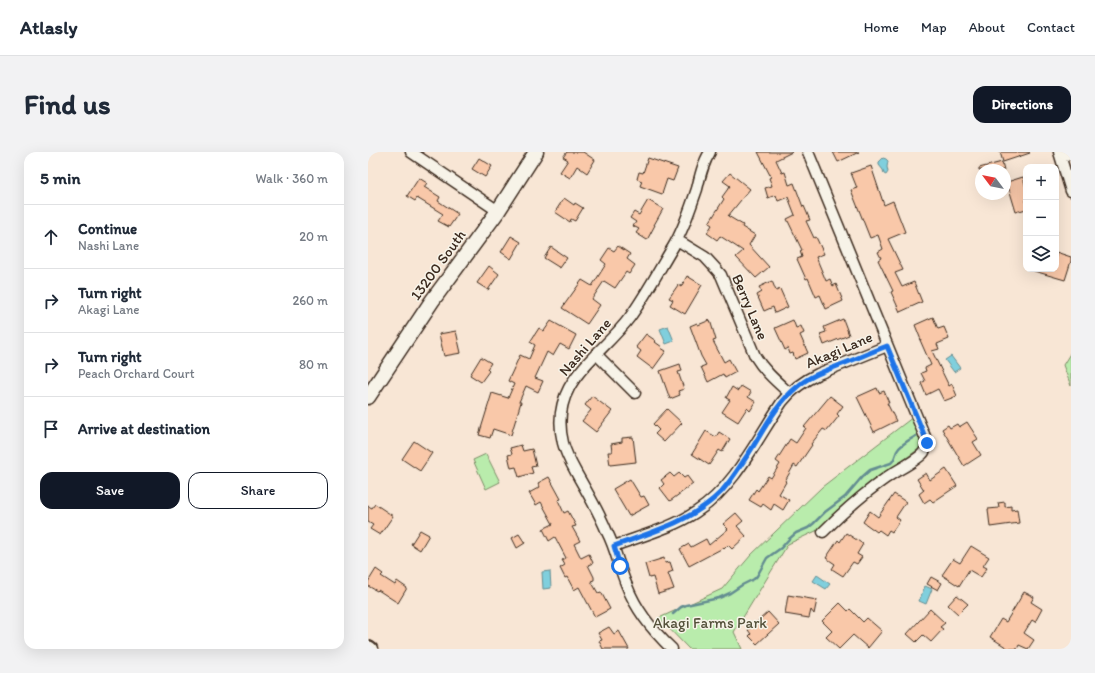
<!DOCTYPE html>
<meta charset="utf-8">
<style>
body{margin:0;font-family:Itim,sans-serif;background:#f2f2f3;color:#1f2937}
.controls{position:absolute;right:12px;top:12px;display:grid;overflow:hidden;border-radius:8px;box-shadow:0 4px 16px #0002}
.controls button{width:36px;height:36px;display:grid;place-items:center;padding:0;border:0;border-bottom:1px solid #e0e1e3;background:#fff;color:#1f2937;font:20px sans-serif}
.compass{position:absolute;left:607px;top:12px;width:36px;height:36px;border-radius:50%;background:#fff;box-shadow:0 4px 16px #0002;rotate:302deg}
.stop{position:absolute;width:12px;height:12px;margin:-9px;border:3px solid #1a73e8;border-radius:50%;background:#fff}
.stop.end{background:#1a73e8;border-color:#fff;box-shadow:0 1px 4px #0008}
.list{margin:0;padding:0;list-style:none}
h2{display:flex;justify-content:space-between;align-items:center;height:52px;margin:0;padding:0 16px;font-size:17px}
h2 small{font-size:13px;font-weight:400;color:#747a83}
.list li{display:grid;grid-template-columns:26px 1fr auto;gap:12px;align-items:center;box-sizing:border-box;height:64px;padding:0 16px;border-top:1px solid #e0e1e3}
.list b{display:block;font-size:15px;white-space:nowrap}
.list p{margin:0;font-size:13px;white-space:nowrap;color:#747a83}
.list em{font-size:13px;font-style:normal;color:#747a83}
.actions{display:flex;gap:8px;padding:12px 16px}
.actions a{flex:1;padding:9px 0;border:1px solid #111827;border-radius:12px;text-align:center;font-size:14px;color:#111827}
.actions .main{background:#111827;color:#fff}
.icon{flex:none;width:22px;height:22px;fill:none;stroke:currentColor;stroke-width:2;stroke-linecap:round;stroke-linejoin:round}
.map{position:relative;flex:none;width:703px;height:497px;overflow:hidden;border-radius:12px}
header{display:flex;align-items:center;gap:24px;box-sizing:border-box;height:56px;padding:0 20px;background:#fff;border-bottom:1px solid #e0e1e3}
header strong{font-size:19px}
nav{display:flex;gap:22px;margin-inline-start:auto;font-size:14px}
.intro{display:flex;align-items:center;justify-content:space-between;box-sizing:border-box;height:96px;padding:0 24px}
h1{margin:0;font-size:28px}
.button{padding:10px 18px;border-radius:12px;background:#111827;color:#fff;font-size:14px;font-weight:700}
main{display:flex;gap:24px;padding:0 24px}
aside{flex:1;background:#fff;border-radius:12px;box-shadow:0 4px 16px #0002}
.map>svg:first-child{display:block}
.green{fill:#b9ecac;stroke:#7a8b65}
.water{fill:#80cfdd;stroke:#648d91}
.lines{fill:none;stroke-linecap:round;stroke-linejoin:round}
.stream{stroke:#648d91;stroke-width:2.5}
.building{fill:#f9c8a9;stroke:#3b2a1e}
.street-casing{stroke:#3b2a1e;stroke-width:13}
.secondary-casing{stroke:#3b2a1e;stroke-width:17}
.street{stroke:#f7f3e8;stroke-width:10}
.secondary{stroke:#f7f3e8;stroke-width:14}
.route{stroke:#1a73e8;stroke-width:5}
.labels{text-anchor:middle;stroke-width:3;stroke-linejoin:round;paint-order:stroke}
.street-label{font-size:15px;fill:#3b2a1e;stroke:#f7f3e8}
.park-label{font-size:15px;fill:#54513a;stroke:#f7f3e8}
</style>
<header>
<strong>Atlasly</strong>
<nav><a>Home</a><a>Map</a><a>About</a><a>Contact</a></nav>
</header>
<div class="intro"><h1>Find us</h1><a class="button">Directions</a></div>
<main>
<aside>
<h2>5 min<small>Walk · 360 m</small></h2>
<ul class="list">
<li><svg class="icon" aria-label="ahead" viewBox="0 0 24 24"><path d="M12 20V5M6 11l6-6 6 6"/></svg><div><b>Continue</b><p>Nashi Lane</p></div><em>20 m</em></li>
<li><svg class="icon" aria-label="right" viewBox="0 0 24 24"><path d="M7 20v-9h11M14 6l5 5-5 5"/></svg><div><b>Turn right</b><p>Akagi Lane</p></div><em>260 m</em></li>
<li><svg class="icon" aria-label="right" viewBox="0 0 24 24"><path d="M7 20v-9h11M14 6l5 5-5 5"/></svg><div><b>Turn right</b><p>Peach Orchard Court</p></div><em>80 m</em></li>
<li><svg class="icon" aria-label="arrive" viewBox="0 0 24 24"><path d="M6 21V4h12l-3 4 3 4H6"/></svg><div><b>Arrive at destination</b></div></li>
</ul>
<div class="actions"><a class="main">Save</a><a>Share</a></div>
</aside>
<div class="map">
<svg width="703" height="497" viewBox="0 0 703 497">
<rect width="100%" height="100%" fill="#f8e6d5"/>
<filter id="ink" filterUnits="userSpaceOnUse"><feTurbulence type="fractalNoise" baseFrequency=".025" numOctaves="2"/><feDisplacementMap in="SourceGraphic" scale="8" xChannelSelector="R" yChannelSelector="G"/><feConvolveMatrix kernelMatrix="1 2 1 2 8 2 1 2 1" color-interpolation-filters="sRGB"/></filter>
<g filter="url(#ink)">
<!-- green -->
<path class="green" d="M703 200V234L695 213Z
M545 265 554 291 552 296 512 325 450 378 420 392 366 480 374 497H321L291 466 354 437 383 403 454 335Z
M118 302 132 330 118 337 105 308Z"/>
<!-- water -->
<path class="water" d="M515 6 518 7 520 9 519 15 520 20 518 23 516 22 515 18 511 13V10Z
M300 174 306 189 298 192 292 177Z
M583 204 592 216 586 220 577 208Z
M182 419 183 436 175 437 174 420Z
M449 423 462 432 458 437 445 429Z
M557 434 564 437 558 452 551 449Z"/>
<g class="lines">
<!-- stream -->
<path class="stream" d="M305 462 313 455 318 453 351 446 362 441 374 433 386 427 389 424 399 406 413 396 421 387 428 381 440 376 445 372 457 360 477 345 494 325 502 318 523 311C527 308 527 303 529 299 533 292 541 288 548 284"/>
</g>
<!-- building -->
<path class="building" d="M199 0H215L227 8 219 21 209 14 202 26 192 20 200 8 195 5Z
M390 0H424L408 8 414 21 417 20 421 33 426 31 435 55 436 54 442 68 438 69 446 86 448 85 456 102 448 105 458 129 462 127 465 134 468 132 475 149 458 157 452 143 448 145 440 126 438 127 429 107 434 105 432 99 434 98 419 67 427 63 420 45 410 49 408 43 400 46 397 36 404 34 401 26 403 25Z
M465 0H491L470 10Z
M632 0H661L662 1 635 10Z
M111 6 124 14 117 25 104 17Z
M280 6 310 16 305 29 299 27 294 42 272 34 274 29 269 27 271 20 275 21Z
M634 10 636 18H611V16Z
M503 14 516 53 525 49 537 80 520 87 535 118 527 121 534 135 546 130 554 150 532 160 523 140 525 139 510 108 513 106 510 100 515 97 510 83 502 86 483 38 489 36 483 21Z
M362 21 382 37 360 64 375 73 374 75 387 83 381 93 401 115 388 126 368 105 375 99 352 84 349 88 339 81 344 73 341 71 356 47 354 45 362 34 355 29Z
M655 25 658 36V57L648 60 639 30Z
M51 26 59 31 56 35 72 45 70 49 90 62 81 75 70 69 75 62 49 46 47 49 39 44Z
M196 46 206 53 207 51 215 56 207 69 203 67 202 70 187 60Z
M280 48 295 57 286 73H287L279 88 268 81 271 77 265 74 268 70 262 66 266 60 271 63Z
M143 84 153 90 143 107 133 100Z
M250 94 262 102 259 107 267 113 261 122 258 120 247 136 236 129 224 147 232 153 219 172 194 156 214 128 224 134 238 112 233 108 241 96 246 99Z
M183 95 199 106 192 116 176 106Z
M688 100 703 105V109L697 128 666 119V117H688Z
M121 114 131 122 120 138 109 131Z
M319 124 334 133 317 162 302 153 305 148 301 146 310 133 313 135Z
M404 129 408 139 412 137 420 155 407 161 405 155 396 159 389 143 394 140 391 135Z
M565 165 570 177 576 175 581 187 569 192 571 197 564 199 581 234 584 232 589 244 576 249 570 237 558 243 553 231 557 229 553 221 558 219 557 216 563 213 552 188H553L547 173Z
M475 167 481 183 456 193 452 182 458 180 456 175Z
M342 168 348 188 345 189 356 210 361 207 368 220 357 226 355 222 340 230 333 215 338 213 333 204 322 174 329 171 330 173Z
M425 168 428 176 433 174 436 181 432 183 440 201 427 207 425 201 422 202 420 196 417 198 407 176Z
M183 169 208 183 201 197 192 192 185 204 179 200 167 226 175 229 170 240 158 234 151 250H153L143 283 125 277 122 286 111 283 124 241 140 246 146 232 140 229 152 203 161 207 167 193 162 190 171 176 176 179Z
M88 179 93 201 76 204 71 182Z
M278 182 288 189 287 190 294 195 293 196 298 199 285 217 269 205 273 199 268 195Z
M113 205 123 211 119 217 121 219 113 230 102 223Z
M312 212 314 219 310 220 316 237 310 239 312 243 302 247 292 219Z
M373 234 383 240 380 245 388 250 382 259 379 256 370 270 354 260 362 248 358 246 364 235 370 239Z
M509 236 511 241 516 239 521 251H519L528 269 506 280 489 245Z
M224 244 244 259 228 280 214 269 223 258 217 253Z
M462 244 475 254 469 262 471 264 459 279 455 277 443 292 444 293 429 315 426 313 417 329 418 330 411 342 421 348 415 358 406 352 403 358 395 352 393 355 381 348 388 337 390 339 400 324 403 326 412 312 408 309 422 287 428 291 438 276 436 275Z
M299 257 314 271 296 290 287 282 291 278 285 272Z
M599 270 610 287 605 290 613 303 596 314 574 277 580 273 582 276 589 272 591 275Z
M338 279 348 285 351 280 362 287 354 300 351 298 341 313 324 302Z
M265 285 268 310 242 313 240 300H244L243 292 254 290V286Z
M46 289 64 301 52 319 34 307Z
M153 293 155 299 164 297 168 314 163 315 165 321 151 325 148 315 143 316 140 303 144 302 142 296Z
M578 317 589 334 565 350 562 347 556 351 551 342 556 338 549 327 558 321 562 328Z
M302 321 306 325 311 321 316 326 319 324 325 332 302 349 292 336 296 332 293 328Z
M181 325 193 347 190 348 196 361 200 359 208 374 204 375 212 389 206 392 213 406 221 402 225 411 220 413 226 425V428L223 429 230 441 233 440 242 457 227 465 211 435 206 438 199 425 197 426 192 416 197 413 194 408 198 406 187 385 181 389 175 377 185 372 173 350 168 353 161 341 172 335 170 331Z
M262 327 273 345 276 344 281 353 261 364 245 337Z
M526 342 538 350 528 365 532 368 524 380 521 378 518 383 511 378 509 380 495 370 502 359 510 365Z
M637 350V355L643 354V358L649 357 651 371 622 375 620 357 631 356 630 351Z
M7 352 25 364 12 383 2 377 5 373 0 370V354L4 356Z
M368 361 375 369 369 374 378 384 364 397 360 393 356 397 355 396 321 414 312 397 321 392 323 395 338 387 341 393 360 377 355 372Z
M52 378 61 383 52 398 43 392Z
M478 381 495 392 489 402 494 405 489 412 485 410 475 424 464 417 467 412 458 406 470 388 472 390Z
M151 382 157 391 149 396 144 386Z
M603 394 621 405 615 414 619 416 613 425 601 418 591 434 574 423 585 407 592 411Z
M296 406 297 411 302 410 305 419 300 421 306 437 290 442 285 425 281 426 277 412Z
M8 417 15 422 13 424 27 433 29 429 39 436 30 451 10 438 9 439 0 434V430Z
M563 425 574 431 570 438 559 432Z
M656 440 666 445 663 450 674 457 667 470 664 468 656 481 666 488 660 497 651 493 649 497H641L622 485 633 467 638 470Z
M420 443 449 448 446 462 443 458 441 466 417 462Z
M589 443 600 452 590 462 580 453Z
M472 451 480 459 482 457 495 470 499 466 514 479 500 496 485 483 471 497 458 485 464 479 454 469Z
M562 457 577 471 572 475 575 477 563 490 555 483 548 490 539 482Z
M400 460 411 472 389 492 381 484 383 482 380 478Z
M241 475 246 482 251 479 261 497H235L231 489 234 488 230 481Z"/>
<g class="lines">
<defs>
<path id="street" d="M43 0 130 59
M440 0 555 280C558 286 560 293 556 300 551 308 527 319 518 326 495 342 475 360 455 380
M691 0 703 39
M693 5 703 1
M309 88 337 105 348 117 353 123 387 204C396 219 409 230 421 241
M228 202 267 241
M246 394C273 384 304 376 328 360 366 336 389 287 414 250 424 237 435 229 450 222L519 194
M304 497C285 479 268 458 259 434 251 416 248 397 239 380 231 360 220 342 210 324 204 313 198 303 195 291 180 229 232 206 262 165 278 143 291 118 305 95 316 77 322 57 329 37 332 24 335 11 342 0"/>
<path id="secondary" d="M0 245 64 149 130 59 168 0
M0 496 2 497"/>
</defs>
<!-- street casing -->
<use href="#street" class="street-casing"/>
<!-- secondary casing -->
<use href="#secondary" class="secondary-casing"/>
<!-- street -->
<use href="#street" class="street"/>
<!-- secondary -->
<use href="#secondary" class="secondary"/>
</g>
</g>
<g class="lines" filter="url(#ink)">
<!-- route -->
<path class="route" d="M252 414 246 394C284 380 323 370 353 340 364 328 372 314 381 301 395 279 409 251 429 235 441 224 457 219 472 213 488 207 503 200 519 194L555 280 559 291"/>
</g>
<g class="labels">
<!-- street labels -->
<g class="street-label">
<text transform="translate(70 113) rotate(-54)" y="5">13200 South</text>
<text transform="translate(382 155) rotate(67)" y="5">Berry Lane</text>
<text transform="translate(217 195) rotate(-49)" y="5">Nashi Lane</text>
<text transform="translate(471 198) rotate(-23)" y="5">Akagi Lane</text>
</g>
<!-- park labels -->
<g class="park-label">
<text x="342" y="476">Akagi Farms Park</text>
</g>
</g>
</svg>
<div class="controls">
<button>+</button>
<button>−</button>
<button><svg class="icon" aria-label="layers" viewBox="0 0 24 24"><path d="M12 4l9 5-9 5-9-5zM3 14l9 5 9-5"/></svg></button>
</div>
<svg class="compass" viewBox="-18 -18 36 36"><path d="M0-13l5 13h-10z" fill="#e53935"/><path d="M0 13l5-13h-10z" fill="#747a83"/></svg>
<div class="stop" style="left:252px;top:414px"></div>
<div class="stop end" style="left:559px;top:291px"></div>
</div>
</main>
